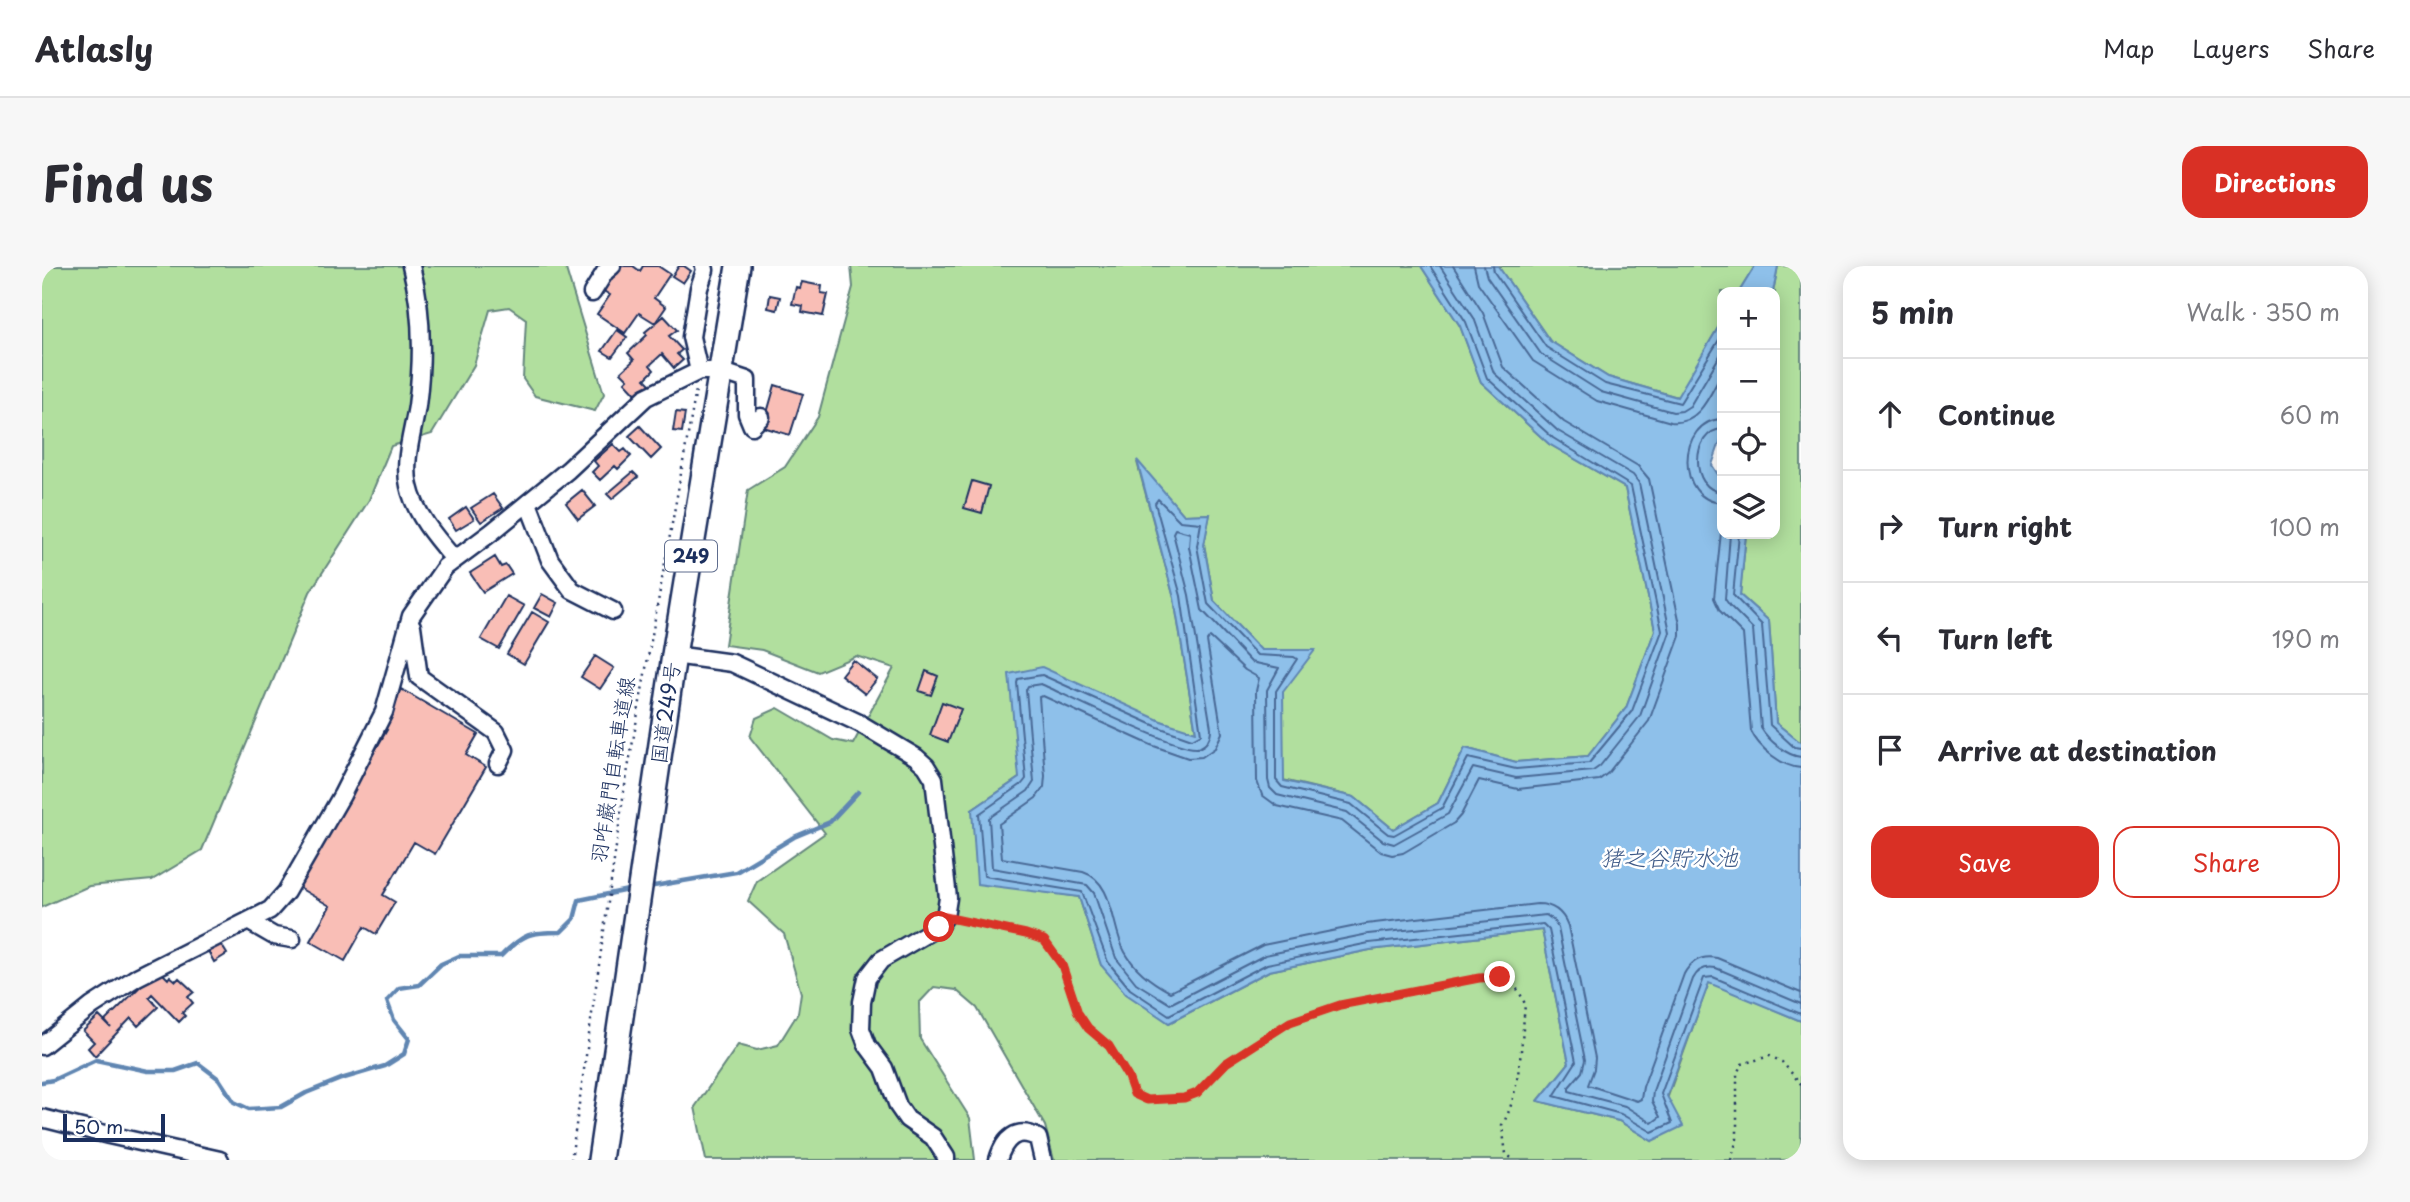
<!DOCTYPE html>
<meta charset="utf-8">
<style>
body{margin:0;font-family:"Playpen Sans","Klee One",sans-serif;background:#f7f7f7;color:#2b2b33}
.controls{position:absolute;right:21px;top:21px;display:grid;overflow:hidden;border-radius:14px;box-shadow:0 4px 18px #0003}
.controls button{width:63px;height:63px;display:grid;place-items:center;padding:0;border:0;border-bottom:2px solid #e1e1e2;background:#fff;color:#2b2b33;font:35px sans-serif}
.scale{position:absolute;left:21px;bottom:18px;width:102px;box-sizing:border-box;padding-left:7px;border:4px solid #1b2f5e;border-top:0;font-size:19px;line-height:24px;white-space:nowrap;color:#1b2f5e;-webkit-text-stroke:5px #fff;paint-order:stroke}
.stop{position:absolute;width:21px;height:21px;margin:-16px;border:5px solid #d93025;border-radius:50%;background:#fff}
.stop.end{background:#d93025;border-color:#fff;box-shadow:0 2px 7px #0008}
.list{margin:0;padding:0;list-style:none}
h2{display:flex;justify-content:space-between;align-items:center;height:91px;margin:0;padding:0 28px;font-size:30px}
h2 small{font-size:23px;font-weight:400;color:#7c7c81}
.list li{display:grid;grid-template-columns:46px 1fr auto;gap:21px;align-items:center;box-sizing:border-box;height:112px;padding:0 28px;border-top:2px solid #e1e1e2}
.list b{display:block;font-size:26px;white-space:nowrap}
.list em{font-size:23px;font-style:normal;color:#7c7c81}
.actions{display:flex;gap:14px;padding:21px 28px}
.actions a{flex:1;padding:16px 0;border:2px solid #d93025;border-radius:21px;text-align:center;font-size:24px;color:#d93025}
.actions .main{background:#d93025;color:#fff}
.icon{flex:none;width:38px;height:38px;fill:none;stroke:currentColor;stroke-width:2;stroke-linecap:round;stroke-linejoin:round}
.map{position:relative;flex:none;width:1759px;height:894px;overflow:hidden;border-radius:21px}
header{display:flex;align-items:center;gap:42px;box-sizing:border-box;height:98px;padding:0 35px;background:#fff;border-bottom:2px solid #e1e1e2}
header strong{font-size:33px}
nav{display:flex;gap:38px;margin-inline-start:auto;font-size:24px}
.intro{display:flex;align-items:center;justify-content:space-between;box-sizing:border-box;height:168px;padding:0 42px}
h1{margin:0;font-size:49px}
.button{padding:18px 32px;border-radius:21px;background:#d93025;color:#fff;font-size:24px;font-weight:700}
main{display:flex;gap:42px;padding:0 42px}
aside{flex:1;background:#fff;border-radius:21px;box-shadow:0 4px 18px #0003}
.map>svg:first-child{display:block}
.green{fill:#b1df9e;stroke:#66877e;stroke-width:2}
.water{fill:#8ec0ea;stroke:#6086b2;stroke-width:2}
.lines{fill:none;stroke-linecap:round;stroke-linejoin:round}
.shore{stroke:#496996;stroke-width:2}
.stream{stroke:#6086b2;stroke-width:4.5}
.building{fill:#f9beb6;stroke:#1b2f5e;stroke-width:2}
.minor-casing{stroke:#1b2f5e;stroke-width:21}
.highway-casing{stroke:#1b2f5e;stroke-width:28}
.path{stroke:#1b2f5e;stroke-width:2.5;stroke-dasharray:2 5;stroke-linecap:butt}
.minor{stroke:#fff;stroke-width:16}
.highway{stroke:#fff;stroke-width:23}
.route{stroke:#d93025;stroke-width:9}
.labels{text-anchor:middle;stroke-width:5;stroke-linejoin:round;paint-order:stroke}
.shield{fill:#fff;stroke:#5f6d8e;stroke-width:2}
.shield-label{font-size:19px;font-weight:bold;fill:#1b2f5e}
.street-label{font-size:21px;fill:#1b2f5e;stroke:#fff}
.water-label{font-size:23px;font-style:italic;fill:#3e5a88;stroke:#fff}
</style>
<header>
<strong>Atlasly</strong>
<nav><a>Map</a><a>Layers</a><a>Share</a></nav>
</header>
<div class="intro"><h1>Find us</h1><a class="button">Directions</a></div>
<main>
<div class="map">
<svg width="1759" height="894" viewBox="0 0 1759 894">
<rect width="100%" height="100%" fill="#fff"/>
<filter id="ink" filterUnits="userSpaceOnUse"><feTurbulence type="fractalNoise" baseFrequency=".0143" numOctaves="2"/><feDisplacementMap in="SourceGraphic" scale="14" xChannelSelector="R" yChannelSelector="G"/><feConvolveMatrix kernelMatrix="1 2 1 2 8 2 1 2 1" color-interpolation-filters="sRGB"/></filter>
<g filter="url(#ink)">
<!-- green -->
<path class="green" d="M0 0H523L562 128 553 145 493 130 481 113 484 53 467 41 448 44 432 99 390 168 349 180 327 234 268 326 160 584 110 614 47 620 0 641Z
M809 0H1379L1418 60 1439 116 1507 178 1583 222 1613 364 1584 442 1546 490 1474 496 1423 482 1396 537 1351 563 1312 531 1241 514V426L1219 384 1172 335 1162 278 1168 248 1142 249 1095 196 1132 332 1154 467 1119 455 977 512 930 544 992 624 1037 631 1059 699 1127 757 1227 705 1328 684 1500 664 1527 797 1496 835 1577 855 1610 875 1667 716 1759 755V894H1012L1003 860 935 742 914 724 892 721 877 737 878 773 928 852 933 894H664L653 841 696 779 715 784 736 779 756 747 759 727 742 668 706 635 715 615 783 567 708 471 714 452 736 442 791 474 811 478 852 402 814 390 776 406 720 384 683 379 706 224 743 201 776 151 811 21Z
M1456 0H1713L1697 26H1680V55L1636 131 1566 111 1508 75Z
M1736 0H1759V477L1734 457 1727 355 1698 329 1704 268H1733V26H1731Z"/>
<!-- water -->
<path class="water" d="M1379 0H1456L1508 75 1566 111 1635 131 1680 55V170L1670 199 1680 215V268H1704L1698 329 1727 355 1734 457 1759 477V755L1667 717 1625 830 1641 860 1610 875 1577 855 1496 835 1527 797 1500 664 1328 684 1227 705 1127 757 1084 728 1059 699 1037 631 935 618 930 544 977 512 967 408 1000 401 1119 455 1154 466 1132 332 1095 194 1142 249 1168 248 1162 279 1172 335 1219 384H1273L1241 426 1242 515 1312 531 1351 563 1396 537 1423 482 1474 496 1546 490 1584 442 1613 364 1583 222 1507 178 1439 116 1418 60Z
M1713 0H1736L1731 26H1697Z"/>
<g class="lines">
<!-- shore -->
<path class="shore" d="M1388 0 1424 56 1445 112 1511 172 1589 220 1620 365 1590 445 1547 497 1474 503 1426 492 1400 542 1352 569 1346 568 1309 538 1240 521 1234 514V425L1255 393 1252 391 1215 389 1166 338 1155 280 1159 257 1138 255 1116 233 1113 237 1139 330 1159 468 1150 473 1116 461 1000 409 976 413 975 417 984 513 980 518 937 548 942 610 1040 626 1066 696 1088 723 1127 749 1225 698 1327 677 1501 658 1507 664 1534 796 1512 830 1579 848 1610 866 1630 857 1619 828 1662 712 1671 711 1759 748
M1398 0 1432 52 1452 107 1516 165 1591 209 1597 217 1628 366 1598 450 1558 500 1551 505 1474 512 1431 502 1406 548 1352 578 1341 575 1305 546 1235 529 1228 522 1226 514 1225 424 1237 402 1209 396 1160 344 1147 281 1148 267 1133 263 1131 267 1147 329 1169 462C1169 471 1165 480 1155 482 1136 485 1024 429 999 418L986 420 984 424 992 516 986 525 947 552 950 602 1045 619 1052 627 1074 692 1094 717 1128 738 1223 689 1326 668 1504 649 1511 654 1516 662 1543 794 1540 806 1527 821V825L1583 840 1610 857 1618 851 1610 835 1611 825 1651 713C1656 703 1664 700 1674 702L1759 738
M1411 0 1441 47 1461 101 1522 156 1596 200 1607 213 1638 358V370L1607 455 1566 507 1557 514 1476 523 1437 514 1419 549 1412 557 1361 587 1350 589 1339 586 1300 555 1235 540 1220 529 1215 515 1214 425 1217 412 1203 404 1168 371 1165 375 1180 467 1173 482 1160 491 1146 492 1109 479 1001 430 997 431 1003 510 1002 521 994 532 957 558 960 592 1041 606C1073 616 1069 662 1083 686 1093 704 1111 717 1128 726L1221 679 1324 658 1495 638C1511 638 1521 646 1526 660L1553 792 1552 803 1546 819 1595 835 1599 833 1601 821 1642 708C1649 695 1660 689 1675 692L1759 727
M1432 0 1436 17 1491 95 1555 135 1629 156C1658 159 1668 128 1680 107
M1442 0 1445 11 1499 88 1559 126 1631 146 1640 145 1648 140 1680 86
M1451 0 1452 6 1504 81 1563 118 1638 137 1680 69
M1680 153C1635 154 1633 235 1680 237
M1680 163C1649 165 1647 224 1680 226
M1680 257 1672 332 1678 345 1701 368 1709 465C1717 482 1740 501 1759 502
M1688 268 1683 333 1688 340 1711 363 1719 462C1726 474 1745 490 1759 491
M1697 268 1691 329 1720 359 1728 459 1752 481 1759 482"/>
<!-- stream -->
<path class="stream" d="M606 621 694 606 752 571 788 556 816 526
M0 816 11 814 54 794 106 805H133L156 797 177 813 192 836 207 843 239 841 264 827 299 813 343 800 362 788 367 773 352 754 345 735 357 722 377 719 399 698 417 690H459C482 667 488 666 519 666L532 653 537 634 591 623"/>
</g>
<!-- building -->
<path class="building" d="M577 0H591L598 5 601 0H616L628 8 612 32 624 41 613 57 597 47 583 67 555 48 568 29 560 24Z
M637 0H642L649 5 641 17 630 10Z
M760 16 780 20 779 27 786 28 781 50 760 46 761 40 750 38 754 21 758 22Z
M728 29 738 31 735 44 726 42Z
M622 50 635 64 627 70 640 84 635 88 641 94 632 102 620 88 608 99 612 104 603 113 612 122 599 133 583 116 586 113 579 106 592 94 586 87 605 69 603 66Z
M575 64 585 71 570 91 560 85Z
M733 119 761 128 748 169 721 161Z
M634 146 643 147 640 166 631 165Z
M598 160 619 183 609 193 587 170Z
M571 178 579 186 583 183 589 190 576 203 573 200 558 214 550 206 556 200 552 195Z
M591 206 596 211 570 233 565 228Z
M930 215 947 220 940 247 922 242Z
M540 224 553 240 536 253 524 237Z
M451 228 461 242 439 256 429 242Z
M424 241 432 253 414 264 407 253Z
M453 291 459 301 464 299 470 308 441 326 428 307Z
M500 328 516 337 509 351 492 342Z
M464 330 482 340 457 383 439 373Z
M490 346 507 356 482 398 465 388Z
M553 390 572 402 558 423 539 411Z
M811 394 835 413 823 428 799 409Z
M884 405 896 410 889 429 877 425Z
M359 423 436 468 424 489 444 501 393 588 372 576 341 629 353 636 334 668 322 661 303 695 268 675 288 640 254 620 345 464 337 460Z
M900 436 919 443 906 476 888 469Z
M177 675 185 688 172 696 165 683Z
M116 703 126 713 128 710 134 715 137 712 152 726 146 731 151 737 140 747 143 750 137 756 110 728 107 731 116 741 96 760 89 752 53 790 46 782 52 776 41 765 57 750 69 762 63 755Z"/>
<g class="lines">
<defs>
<path id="minor" d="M369 0C381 45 381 93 375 140 371 166 361 194 367 220 373 248 394 272 412 293
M550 27 563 6 570 0
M657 105 649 71 657 22 663 4 662 0
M486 237 508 294 530 324 571 345
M370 360 377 411 454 466 463 484 456 498
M632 389 690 397 817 457 874 491 884 500 892 513 906 632 903 651 896 661 839 694 825 712 820 736 819 763 825 779 842 802 856 840 865 853 891 871 904 891V894
M206 655 232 670 250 673
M0 780 50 740 95 711 228 644 244 626 300 529 342 446 369 350 403 301 450 266 526 204 604 131 657 105H678L705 114V148L710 160 719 151
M0 852 67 869 178 894
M956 894C962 873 975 860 996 872L1001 894"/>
<path id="highway" d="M558 894 632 389 696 0"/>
</defs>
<!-- minor casing -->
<use href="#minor" class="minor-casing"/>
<!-- highway casing -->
<use href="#highway" class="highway-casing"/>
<!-- path -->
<path class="path" d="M918 654C936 658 990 665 1002 675 1024 694 1025 725 1037 748 1045 762 1057 768 1067 780 1078 793 1086 812 1092 828L1105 834 1142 832 1155 827 1184 797 1248 756 1298 739 1437 712C1464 711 1472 712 1483 738 1480 771 1478 831 1460 859L1464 888 1472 894
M529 894 582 525 654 124
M1689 894 1695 873V807L1700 798 1728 790 1740 796 1759 818"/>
<!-- minor -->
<use href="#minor" class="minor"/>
<!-- highway -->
<use href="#highway" class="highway"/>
</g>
</g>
<g class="lines" filter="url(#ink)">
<!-- route -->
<path class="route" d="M897 661 903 651 984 668 1002 674 1020 699 1036 747 1046 762 1067 780 1086 811 1092 828 1105 834 1142 832 1155 827 1184 797 1248 756 1298 739 1437 712 1458 711"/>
</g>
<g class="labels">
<!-- shield labels -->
<rect class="shield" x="623" y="274.5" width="52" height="31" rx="5"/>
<g class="shield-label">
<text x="649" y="297">249</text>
</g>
<!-- street labels -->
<g class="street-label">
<text transform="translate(624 447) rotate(-82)" y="7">国道249号</text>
<text transform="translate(571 504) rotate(-81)" y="7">羽咋巌門自転車道線</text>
</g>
<!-- water labels -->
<g class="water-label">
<text x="1627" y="600">猪之谷貯水池</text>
</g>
</g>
</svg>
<div class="controls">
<button>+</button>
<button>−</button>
<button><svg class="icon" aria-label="locate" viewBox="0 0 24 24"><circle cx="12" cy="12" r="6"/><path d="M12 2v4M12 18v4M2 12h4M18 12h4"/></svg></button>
<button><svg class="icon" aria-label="layers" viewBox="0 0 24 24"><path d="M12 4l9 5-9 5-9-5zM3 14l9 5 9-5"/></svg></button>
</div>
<div class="scale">50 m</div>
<div class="stop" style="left:897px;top:661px"></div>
<div class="stop end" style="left:1458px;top:711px"></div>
</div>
<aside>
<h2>5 min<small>Walk · 350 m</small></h2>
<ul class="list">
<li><svg class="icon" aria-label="ahead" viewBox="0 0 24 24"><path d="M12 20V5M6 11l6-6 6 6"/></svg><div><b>Continue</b></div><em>60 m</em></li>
<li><svg class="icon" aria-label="right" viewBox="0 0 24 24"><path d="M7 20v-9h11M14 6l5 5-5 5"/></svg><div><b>Turn right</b></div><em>100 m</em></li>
<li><svg class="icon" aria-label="left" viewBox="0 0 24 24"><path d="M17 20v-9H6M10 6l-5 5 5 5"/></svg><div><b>Turn left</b></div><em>190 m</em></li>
<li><svg class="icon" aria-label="arrive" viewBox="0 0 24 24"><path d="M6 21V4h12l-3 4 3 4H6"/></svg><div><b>Arrive at destination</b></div></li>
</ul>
<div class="actions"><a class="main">Save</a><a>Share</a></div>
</aside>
</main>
